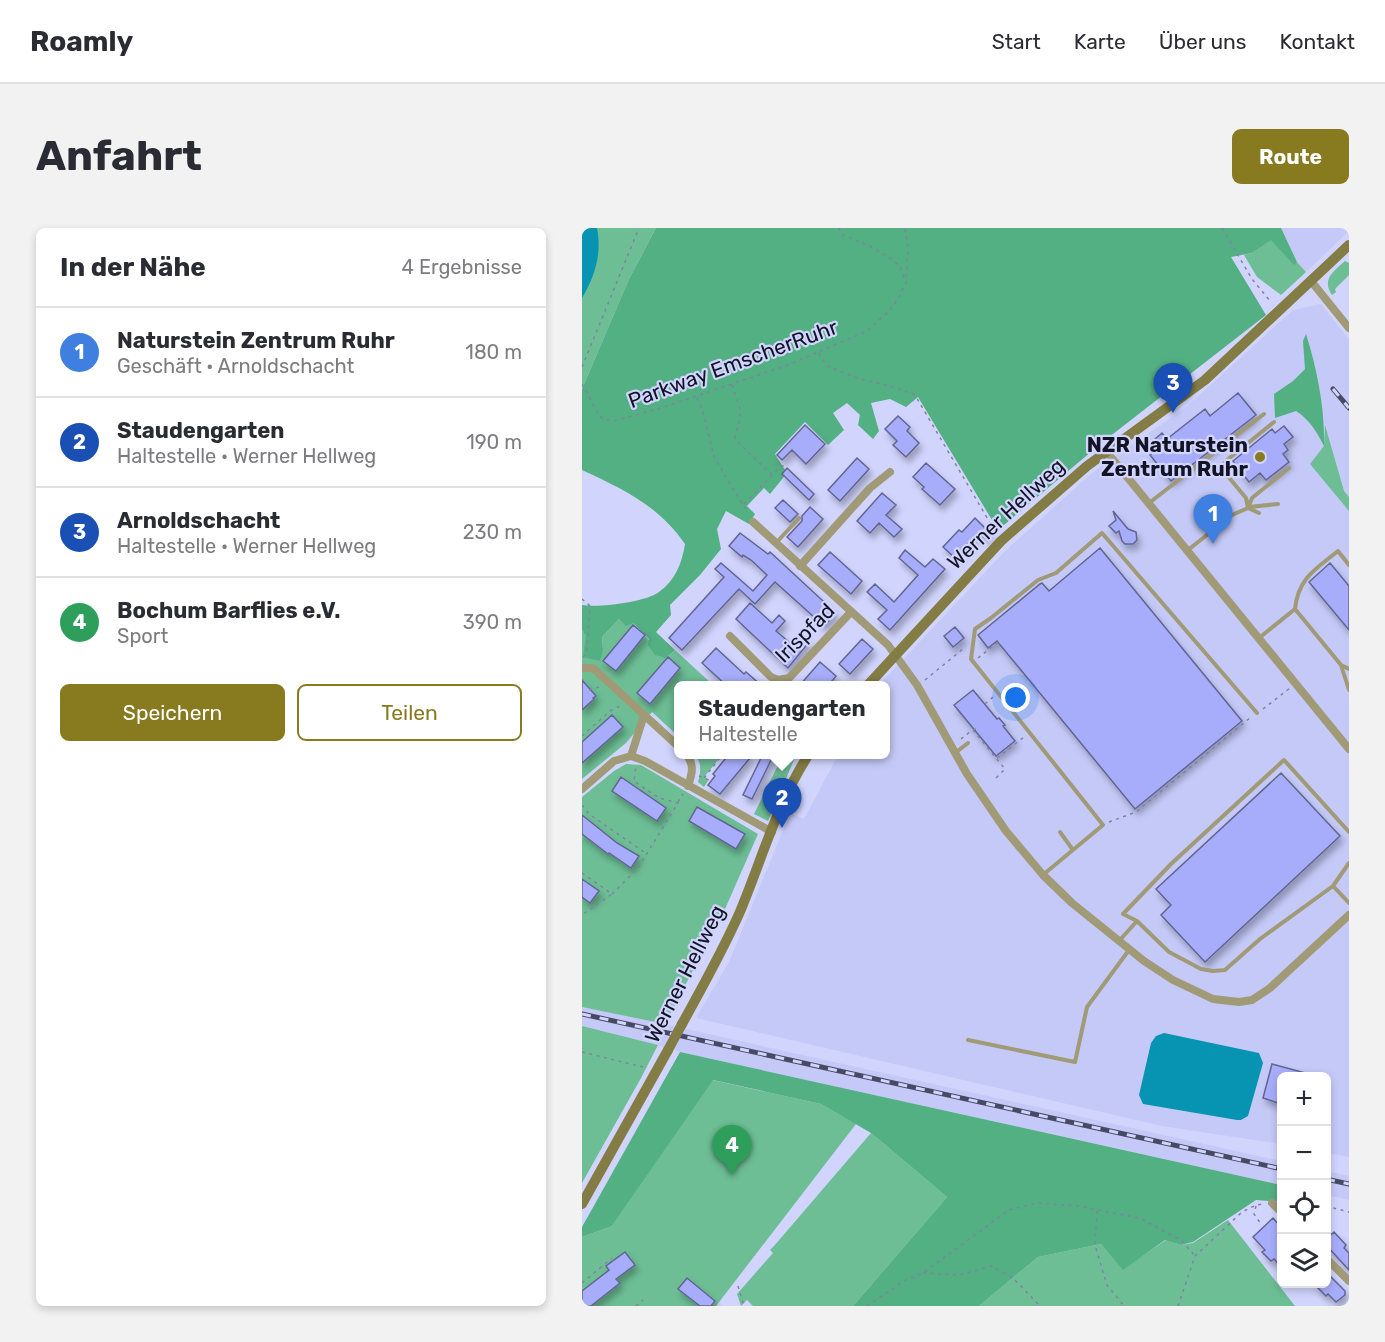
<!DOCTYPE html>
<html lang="de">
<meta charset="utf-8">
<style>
body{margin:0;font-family:Rubik,sans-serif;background:#f2f2f3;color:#2b2b33}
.controls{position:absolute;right:18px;bottom:18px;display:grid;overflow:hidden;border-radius:9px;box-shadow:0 3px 9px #0003}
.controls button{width:54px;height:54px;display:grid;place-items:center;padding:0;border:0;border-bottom:2px solid #e1e1e2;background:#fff;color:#2b2b33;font:30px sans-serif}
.you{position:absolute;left:434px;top:470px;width:21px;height:21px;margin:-15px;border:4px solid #fff;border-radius:50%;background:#1a73e8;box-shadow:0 0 0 9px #1a73e833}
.badge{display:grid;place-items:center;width:39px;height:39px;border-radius:50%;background:#887a1f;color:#fff;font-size:20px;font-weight:700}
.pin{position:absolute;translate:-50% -50px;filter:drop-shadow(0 2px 3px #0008)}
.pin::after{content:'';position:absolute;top:32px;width:21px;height:18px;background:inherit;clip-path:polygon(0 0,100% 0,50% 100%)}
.popup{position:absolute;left:92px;top:453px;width:216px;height:78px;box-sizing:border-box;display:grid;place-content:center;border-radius:9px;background:#fff;filter:drop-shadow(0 2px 4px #0005);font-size:20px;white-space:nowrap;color:#7c7c81}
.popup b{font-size:22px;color:#2b2b33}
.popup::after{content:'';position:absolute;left:50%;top:100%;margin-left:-12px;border:12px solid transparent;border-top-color:#fff}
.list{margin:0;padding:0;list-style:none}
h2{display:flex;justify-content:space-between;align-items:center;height:78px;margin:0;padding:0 24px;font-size:26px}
h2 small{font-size:20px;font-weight:400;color:#7c7c81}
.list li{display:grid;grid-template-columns:39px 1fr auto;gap:18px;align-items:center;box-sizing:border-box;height:90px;padding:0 24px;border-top:2px solid #e1e1e2}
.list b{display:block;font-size:22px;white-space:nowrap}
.list p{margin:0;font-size:20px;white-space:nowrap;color:#7c7c81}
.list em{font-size:20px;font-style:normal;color:#7c7c81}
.actions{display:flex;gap:12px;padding:18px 24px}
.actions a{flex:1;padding:14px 0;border:2px solid #887a1f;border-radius:9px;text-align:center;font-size:21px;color:#887a1f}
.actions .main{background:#887a1f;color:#fff}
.icon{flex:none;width:33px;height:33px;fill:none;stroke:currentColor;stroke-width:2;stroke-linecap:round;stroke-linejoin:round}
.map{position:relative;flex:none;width:767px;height:1078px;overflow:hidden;border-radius:9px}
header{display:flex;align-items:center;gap:36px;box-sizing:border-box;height:84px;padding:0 30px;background:#fff;border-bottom:2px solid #e1e1e2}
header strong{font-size:28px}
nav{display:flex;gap:33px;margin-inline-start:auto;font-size:21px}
.intro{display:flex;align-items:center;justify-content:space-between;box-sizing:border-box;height:144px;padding:0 36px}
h1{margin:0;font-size:42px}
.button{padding:15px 27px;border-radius:9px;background:#887a1f;color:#fff;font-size:21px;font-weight:700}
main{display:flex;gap:36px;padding:0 36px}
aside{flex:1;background:#fff;border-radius:9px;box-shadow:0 3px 9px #0003}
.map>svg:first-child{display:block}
.built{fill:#c4c9f7}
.green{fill:#6dbe95}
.forest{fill:#53b083}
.water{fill:#0794b3}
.building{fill:#a7adfb;stroke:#626592;stroke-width:1.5;filter:url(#shadow)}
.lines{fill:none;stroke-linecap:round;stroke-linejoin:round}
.path{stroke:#8083a2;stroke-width:1.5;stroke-dasharray:3 4.5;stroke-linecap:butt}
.lane{stroke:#a09a77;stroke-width:4}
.street{stroke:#a09a77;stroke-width:8}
.secondary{stroke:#847c45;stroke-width:10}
.rail-casing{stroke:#484a63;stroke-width:5}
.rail{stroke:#d1d5fe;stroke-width:3;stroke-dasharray:9;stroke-linecap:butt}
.secondary-bridge{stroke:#847c45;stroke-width:10}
.poi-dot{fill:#887a1f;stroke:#d1d5fe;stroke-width:2}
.labels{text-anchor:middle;stroke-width:4.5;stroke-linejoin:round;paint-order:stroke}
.street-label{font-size:21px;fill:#121325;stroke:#d1d5fe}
.poi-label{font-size:21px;font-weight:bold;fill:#121325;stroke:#d1d5fe;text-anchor:end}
</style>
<header>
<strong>Roamly</strong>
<nav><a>Start</a><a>Karte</a><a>Über uns</a><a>Kontakt</a></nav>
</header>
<div class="intro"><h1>Anfahrt</h1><a class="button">Route</a></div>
<main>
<aside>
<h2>In der Nähe<small>4 Ergebnisse</small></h2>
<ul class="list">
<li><span class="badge" style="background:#3f7fe0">1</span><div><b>Naturstein Zentrum Ruhr</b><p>Geschäft · Arnoldschacht</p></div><em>180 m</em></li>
<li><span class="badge" style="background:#1a4fb4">2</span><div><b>Staudengarten</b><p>Haltestelle · Werner Hellweg</p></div><em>190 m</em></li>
<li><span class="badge" style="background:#1a4fb4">3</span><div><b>Arnoldschacht</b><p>Haltestelle · Werner Hellweg</p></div><em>230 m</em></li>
<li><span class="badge" style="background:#2e9e5b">4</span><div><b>Bochum Barflies e.V.</b><p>Sport</p></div><em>390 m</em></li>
</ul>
<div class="actions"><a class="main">Speichern</a><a>Teilen</a></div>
</aside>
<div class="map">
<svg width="767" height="1078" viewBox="0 0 767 1078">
<defs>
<filter id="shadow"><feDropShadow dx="3" dy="5.5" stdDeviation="3" flood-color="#0004"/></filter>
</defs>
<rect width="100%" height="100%" fill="#d1d5fe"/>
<!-- built -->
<path class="built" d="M699 0H767V3L724 44 715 34Z
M739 76 767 111V929L745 925 744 848H700L699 916 580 898 114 790 147 734 208 585 222 591 256 527 304 526V458L297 457 423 323 510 245 604 179 711 82Z
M0 778 699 933V957L98 824 76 817 0 798Z
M744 943 767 948V972L745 967Z"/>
<!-- green -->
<path class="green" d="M0 0H74L47 51 0 161Z
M689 11 712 36 715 34 724 44 699 67 675 49 662 27 670 25Z
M763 33 767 35V47L753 61 754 64 750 67C739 51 752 43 763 33Z
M743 197 762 263 767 269V283L728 236 742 218Z
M37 391 51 395 84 430 93 422 131 457 97 458 96 508 70 484 44 515 0 551V402L21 421 20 409Z
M113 527H140L123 548 126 553 122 559 116 554C119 543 120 535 113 527Z
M201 527H214L186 593 172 586Z
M44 536 59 537 176 606 143 681 83 796 0 779V569L32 543Z
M0 798 76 817 59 850 0 955Z
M130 852 239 876 274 896 134 1078H0V1009L30 998Z
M289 905 365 969 271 1078H171L165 1072 159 1078 155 1066 191 1025 188 1022 192 1018Z
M646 992 713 1078H397L456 1029 519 1016 541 1041 584 1012 599 1017 611 1015Z"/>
<!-- forest -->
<path class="forest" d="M74 0H699L715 34 712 37 689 12 670 25 649 29 684 87 522 213 416 302 336 169 324 179 308 171 289 175 297 203 291 211 276 197 278 187 265 175 251 185 262 202 246 217 223 194 193 226 205 245 188 266 182 260 165 278 173 286 167 296 144 283 135 301 139 321 118 347 88 377 89 387 74 404 93 422 84 430 73 427 66 417 67 411 51 395 44 398 37 391 20 409 21 421 18 433 1 429 4 407 0 402V377C17 380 64 374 77 364 93 353 100 335 103 316 77 278 41 261 0 242V161L47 51Z
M724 106C735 141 743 180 742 218 735 204 727 191 714 183L693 190 692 166 711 153 723 141 721 113Z
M98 824 699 957V974L674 972 611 1014 599 1017 583 1012 541 1042 519 1016 456 1029 397 1078H271L365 969 289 905 239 876 131 852 30 998 0 1009V999Z"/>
<!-- water -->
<path class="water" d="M0 0H15C20 26 13 48 0 70Z
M582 805 677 825 681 835 666 888 659 892H655L561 876 557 867 569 815 574 808Z"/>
<!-- building -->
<path class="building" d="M656 165 674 187 589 253 568 227 579 218 573 211 580 205 585 211 623 181 628 188Z
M316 188 328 199 325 203 337 215 324 229 311 217 315 213 303 201Z
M223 197 243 216 224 236 210 222 200 232 195 227Z
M702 198 711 209 702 216 706 222 701 226 707 234 684 252 678 245 667 254 651 233 690 201 693 205Z
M275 230 287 241 258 273 246 262Z
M344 235 373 261 358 277 340 261 342 259 331 249Z
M205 240 232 266 227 272 200 246Z
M300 265 314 277 304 287 320 301 312 309 297 295 288 305 275 293Z
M201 272 216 286 208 294 193 280Z
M228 279 241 291 216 319 205 309 220 293V288Z
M531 283 546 301 554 304 555 312 551 316H543L540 313 537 303 534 305 527 298 534 292Z
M393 290 408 305 403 310 397 304 373 330 361 319 377 302 380 304Z
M158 305 186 326 188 324 254 385 242 398 193 354 173 376 157 361 100 422 87 410 142 349 133 341 139 335 171 363 185 347 169 332 161 327 160 329 147 318Z
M518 320 660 493 553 581 415 413 406 420 396 407 458 356 460 355 467 363Z
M323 322 343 339 351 331 363 341 308 402 296 391 305 382 285 364 293 356 312 374 336 347 317 330Z
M248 324 280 353 269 366 236 337Z
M748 335 767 358V402L727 354Z
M168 375 190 395 197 387 203 393 194 403 213 419 221 409 227 414 206 440 154 391Z
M51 397 63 407 34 443 21 433Z
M373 399 382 410 371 419 362 408Z
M280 411 291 421 268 446 257 436Z
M134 420 162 446 164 444 180 458H145L120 435Z
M86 429 98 440 68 476 55 465Z
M238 434 254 448 246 458H217Z
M0 452 14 468 11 470 12 471 0 482Z
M391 462 415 491 417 490 423 497 421 498 433 513 414 528 372 477Z
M30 487 41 499 0 535V514Z
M147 526H164L168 530 138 566 126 557 133 548 131 546Z
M181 526H192L170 571 161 567Z
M699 545 758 608 623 734 579 687 589 677 574 661Z
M39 549 84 580 75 593 30 563Z
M115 579 163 606 154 621 107 593Z
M0 587 35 615 57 628 49 640 27 625 26 626 0 606Z
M0 651 17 663 8 675 0 669Z
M690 836 727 846 726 849H699V876L681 870Z
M691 990 699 999V1039L692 1031 689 1033 680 1024 683 1022 671 1009Z
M752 1004 764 1017 762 1020 767 1025V1042L744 1017V1011Z
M43 1024 53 1037 34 1051 38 1055 9 1078H0V1063L27 1042 24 1038Z
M744 1044 763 1063V1067L754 1074 746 1066 744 1068 732 1056H744Z
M105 1050 133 1073 129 1078H118L96 1061Z"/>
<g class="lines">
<!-- path -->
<path class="path" d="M257 0 260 7C274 11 309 27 318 39 320 43 322 49 323 53
M640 0 670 51 689 74
M237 125 245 138 275 150 312 159 333 167 414 305
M0 139 57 0
M0 156 17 187 21 191 32 193 82 179 206 137 285 103 307 83 316 71 324 55 326 21 323 0
M150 157 159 184 153 211 190 247
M115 170 121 183 132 229 166 285
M162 276 198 239 206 236
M0 371 8 378 5 423 0 432
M396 430 416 414
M343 452 382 420
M7 462 17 459
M403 476 411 469
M681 481 708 460
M391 502 423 541 414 550
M0 508 28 483 38 478
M379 511 389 503 396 500
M415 530 442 509
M117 548 127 552
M122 550 141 526
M96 574 101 566
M0 577 7 586 65 626
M527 594 554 584 669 489
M0 645 30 666 0 687
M30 666 56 640 96 575 77 570 52 553 54 539
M0 824 65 840
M674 978 672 986 679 996
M744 978 767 984
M515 983 513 1017 525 1057 542 1078
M341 1045 378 1047 409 1038 431 1050 458 1078
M0 1055 30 1030
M156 1058 162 1078
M54 1078 61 1072
M285 1078 322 1053 341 1045 427 982 456 975 495 978 558 990 600 1013 613 1028
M596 1078 613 1028 660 984 674 977 682 976"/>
<!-- lane -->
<path class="lane" d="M567 275 682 186
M667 279 696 276
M677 285 666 280 664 270 639 240 645 232 692 194
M194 315 217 290
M606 322 650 287 666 280 670 270 707 240
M713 381C716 350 734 341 756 323L767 337
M677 410 713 381 759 437 767 462
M759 437 767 441
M373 525 386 515
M478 604 491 622
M767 604 702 532 589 636 541 686 555 693 587 724 619 741 631 743 643 742 678 711 751 658 767 635
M462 646 521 597 389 431 393 401 409 390 456 352 474 345 520 305 675 485
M751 658 767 675
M537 713 555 693
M386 812 493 834 505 779 547 722"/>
<!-- street -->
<path class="street" d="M729 53 767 100
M524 223 767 521
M171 294 306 417 335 457 385 546 424 603 461 647 490 675 562 733 591 752 631 771 657 774 670 772 688 760 767 687
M218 338 288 260 308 244
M148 408 189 449 196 452 207 450 269 384
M0 440H11L97 519
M104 526C113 537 110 546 106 558
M49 528 62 487
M0 561 32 533 49 528 63 533 190 604
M690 975 700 985
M744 1030 767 1053"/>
<!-- secondary -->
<path class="secondary" d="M285 458 419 313 505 238 623 152 767 17
M100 796C120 760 140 724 157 686 179 634 195 575 227 526
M0 976 86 822"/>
<defs>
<path id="rail" d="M751 161 767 180
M0 786 700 941
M744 951 767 956"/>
</defs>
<!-- rail casing -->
<use href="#rail" class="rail-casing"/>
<!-- rail -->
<use href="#rail" class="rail"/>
<!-- secondary-bridge -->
<path class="secondary-bridge" d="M86 822 100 796"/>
</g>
<!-- markers -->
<circle class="poi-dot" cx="678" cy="229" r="6"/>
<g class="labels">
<!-- street labels -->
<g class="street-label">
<text transform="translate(151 136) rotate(-20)" y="7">Parkway EmscherRuhr</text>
<text transform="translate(424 286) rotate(-43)" y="7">Werner Hellweg</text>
<text transform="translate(223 405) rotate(-45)" y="7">Irispfad</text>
<text transform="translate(103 746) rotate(-63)" y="7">Werner Hellweg</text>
</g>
<!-- poi labels -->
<g class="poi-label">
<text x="666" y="224">NZR Naturstein<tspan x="666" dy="24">Zentrum Ruhr</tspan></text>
</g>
</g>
</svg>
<div class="controls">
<button>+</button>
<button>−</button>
<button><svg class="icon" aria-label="locate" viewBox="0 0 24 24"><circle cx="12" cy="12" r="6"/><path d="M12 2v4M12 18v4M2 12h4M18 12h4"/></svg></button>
<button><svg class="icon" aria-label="layers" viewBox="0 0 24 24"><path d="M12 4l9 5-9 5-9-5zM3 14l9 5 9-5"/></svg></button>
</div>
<div class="you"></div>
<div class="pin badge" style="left:631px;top:316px;background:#3f7fe0">1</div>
<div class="pin badge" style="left:200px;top:600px;background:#1a4fb4">2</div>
<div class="popup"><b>Staudengarten</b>Haltestelle</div>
<div class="pin badge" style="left:591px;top:185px;background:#1a4fb4">3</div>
<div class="pin badge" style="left:150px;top:947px;background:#2e9e5b">4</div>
</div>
</main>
